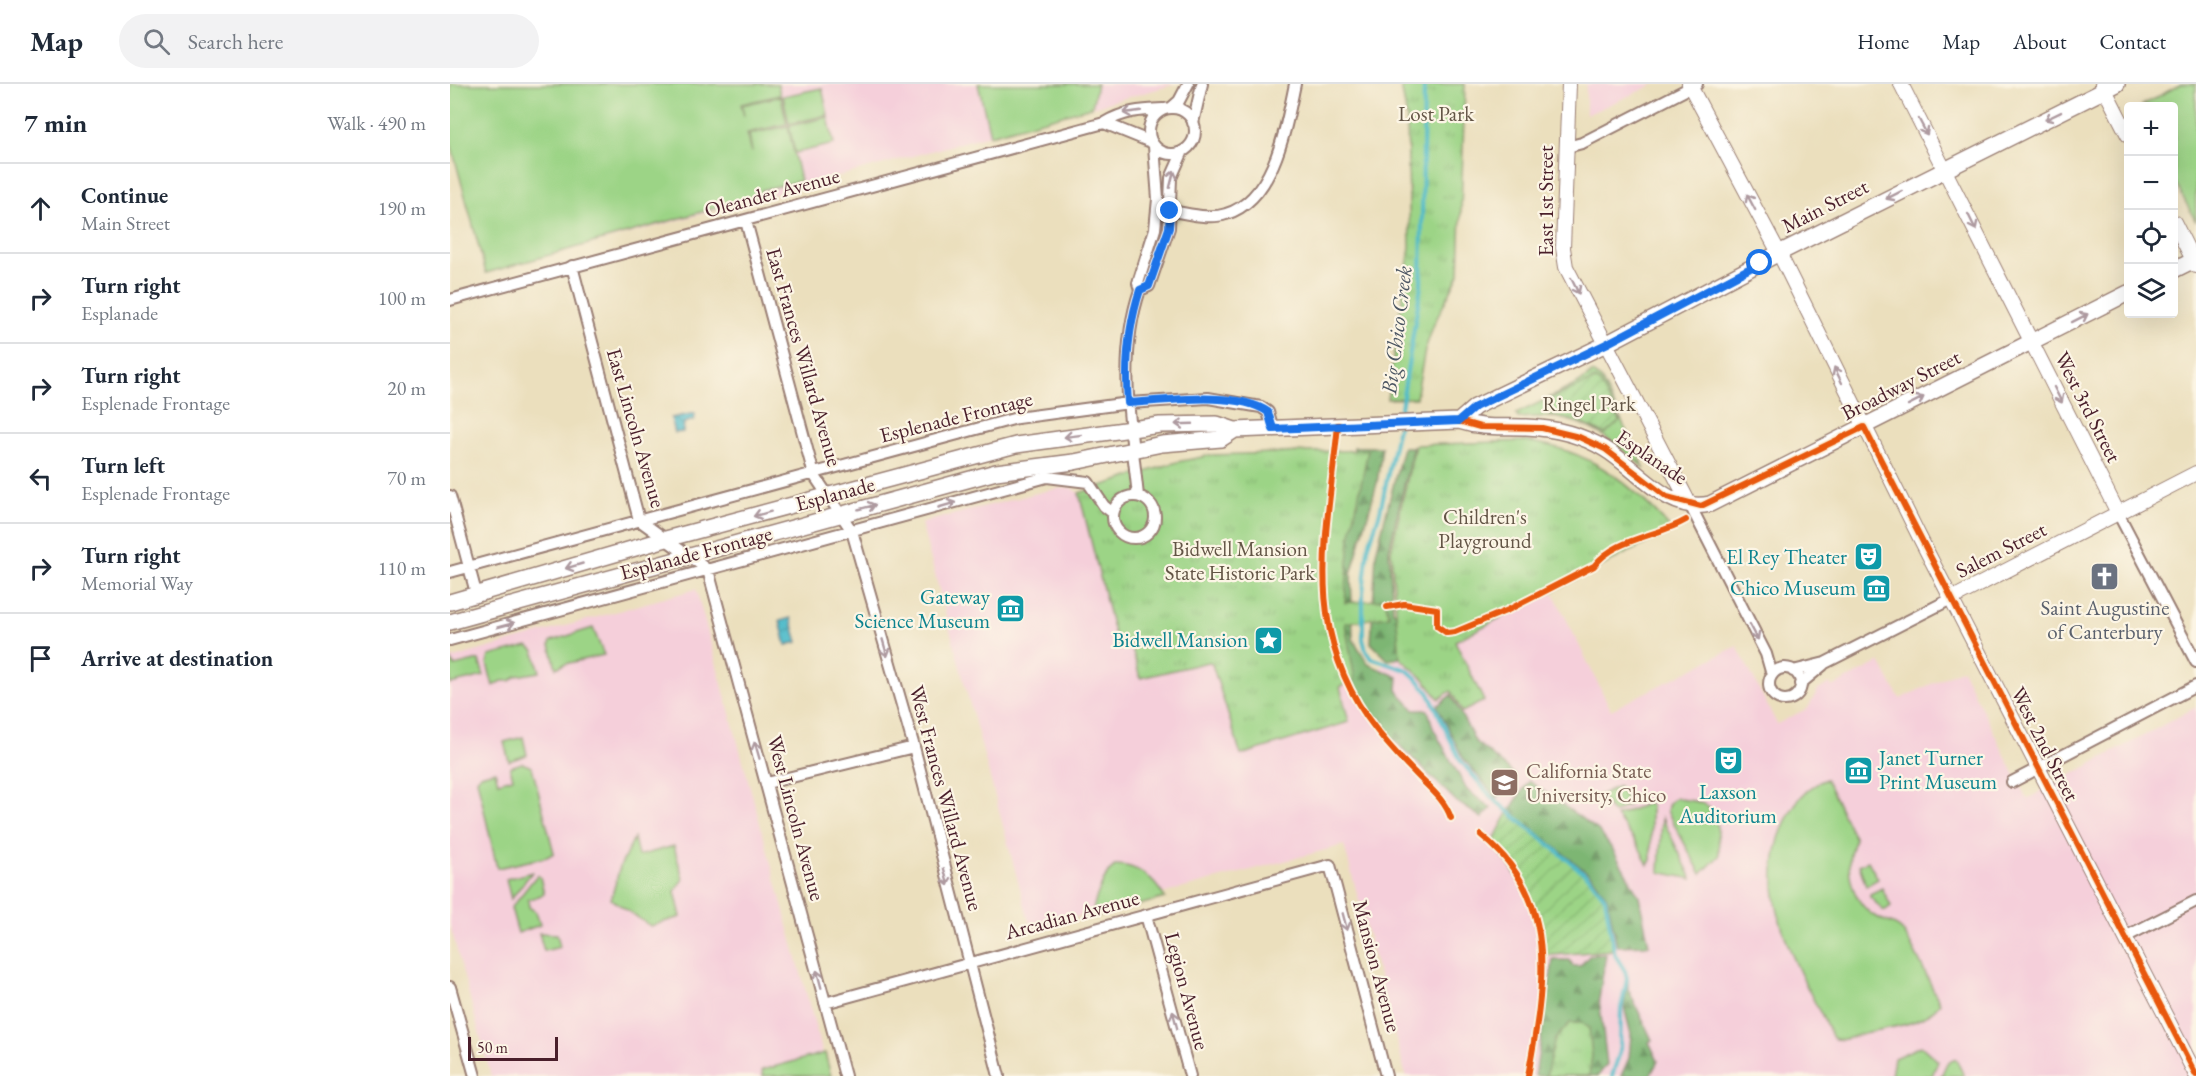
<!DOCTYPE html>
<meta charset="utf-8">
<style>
body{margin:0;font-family:"EB Garamond",serif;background:#f2f2f3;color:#1f2937}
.controls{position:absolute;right:18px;top:18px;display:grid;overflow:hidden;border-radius:6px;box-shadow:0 6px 24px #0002}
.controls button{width:54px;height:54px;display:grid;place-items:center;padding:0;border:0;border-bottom:2px solid #e0e1e3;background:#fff;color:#1f2937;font:30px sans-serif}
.scale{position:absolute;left:18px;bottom:15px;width:90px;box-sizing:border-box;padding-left:6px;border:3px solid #4a1f2b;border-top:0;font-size:16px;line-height:21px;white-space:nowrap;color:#4a1f2b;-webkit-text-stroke:4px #fcf5e5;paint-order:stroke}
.stop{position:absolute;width:18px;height:18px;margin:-14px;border:4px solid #1a73e8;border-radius:50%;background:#fff}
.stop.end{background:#1a73e8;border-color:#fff;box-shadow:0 2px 6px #0008}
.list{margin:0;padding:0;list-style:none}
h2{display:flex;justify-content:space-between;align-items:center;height:78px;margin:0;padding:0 24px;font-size:26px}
h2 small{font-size:20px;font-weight:400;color:#747a83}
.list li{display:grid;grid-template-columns:39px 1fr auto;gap:18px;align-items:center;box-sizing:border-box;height:90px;padding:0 24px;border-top:2px solid #e0e1e3}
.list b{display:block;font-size:22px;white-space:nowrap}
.list p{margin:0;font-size:20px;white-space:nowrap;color:#747a83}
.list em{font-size:20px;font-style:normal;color:#747a83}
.icon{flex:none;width:33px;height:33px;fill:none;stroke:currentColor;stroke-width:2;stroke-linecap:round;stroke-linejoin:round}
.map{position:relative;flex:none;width:1746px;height:992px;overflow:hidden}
header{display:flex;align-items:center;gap:36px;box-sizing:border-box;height:84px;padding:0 30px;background:#fff;border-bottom:2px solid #e0e1e3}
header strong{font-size:28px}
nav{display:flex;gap:33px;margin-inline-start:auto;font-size:21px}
.search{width:420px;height:54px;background:#f2f2f3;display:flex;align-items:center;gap:15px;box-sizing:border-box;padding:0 21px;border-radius:33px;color:#747a83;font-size:22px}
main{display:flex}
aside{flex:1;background:#fff}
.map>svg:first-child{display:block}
.built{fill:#f5cfda}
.grass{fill:#9cd486;stroke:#737a58;stroke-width:1.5}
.forest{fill:url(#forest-firs);stroke:#646a4f;stroke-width:1.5}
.park{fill:url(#park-tufts);stroke:#737a58;stroke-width:1.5}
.garden{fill:url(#garden-furrows);stroke:#737a58;stroke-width:1.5}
.water{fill:url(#water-waves);stroke:#4c6d7a;stroke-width:1.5}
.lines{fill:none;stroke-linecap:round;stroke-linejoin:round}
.stream{stroke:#4fbbca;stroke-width:4}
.minor-casing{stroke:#9a7f74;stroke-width:14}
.tertiary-casing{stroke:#9a7f74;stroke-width:16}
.secondary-casing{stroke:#9a7f74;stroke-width:18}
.minor{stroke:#fff;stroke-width:10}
.tertiary{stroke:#fff;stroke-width:14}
.secondary{stroke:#fff;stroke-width:15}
.cycleway-casing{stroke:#fcf5e5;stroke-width:10}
.cycleway{stroke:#e8590c;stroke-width:6}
.oneway{stroke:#ae9aa0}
.route{stroke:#1a73e8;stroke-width:8}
.labels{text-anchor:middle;stroke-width:4.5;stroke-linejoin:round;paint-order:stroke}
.park-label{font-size:21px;fill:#635546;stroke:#fcf5e5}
.street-label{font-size:21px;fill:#4a1f2b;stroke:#fcf5e5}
.culture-label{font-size:21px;fill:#0d838f;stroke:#fcf5e5;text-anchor:end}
.worship-label{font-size:21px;fill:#5b616d;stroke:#fcf5e5}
.education-label{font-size:21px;fill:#785e54;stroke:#fcf5e5;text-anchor:start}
.water-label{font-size:22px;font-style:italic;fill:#4c5663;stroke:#fcf5e5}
</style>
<header>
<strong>Map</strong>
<div class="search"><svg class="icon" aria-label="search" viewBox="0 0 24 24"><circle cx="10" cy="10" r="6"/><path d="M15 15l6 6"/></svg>Search here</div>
<nav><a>Home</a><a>Map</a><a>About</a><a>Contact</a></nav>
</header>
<main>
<aside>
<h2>7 min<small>Walk · 490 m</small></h2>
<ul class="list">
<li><svg class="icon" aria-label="ahead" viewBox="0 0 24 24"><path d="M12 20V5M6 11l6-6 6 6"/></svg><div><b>Continue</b><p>Main Street</p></div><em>190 m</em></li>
<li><svg class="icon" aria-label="right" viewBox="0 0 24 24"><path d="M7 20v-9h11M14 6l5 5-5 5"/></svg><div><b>Turn right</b><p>Esplanade</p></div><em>100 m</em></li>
<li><svg class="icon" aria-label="right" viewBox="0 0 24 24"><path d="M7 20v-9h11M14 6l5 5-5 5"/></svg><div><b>Turn right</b><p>Esplenade Frontage</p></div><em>20 m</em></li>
<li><svg class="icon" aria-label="left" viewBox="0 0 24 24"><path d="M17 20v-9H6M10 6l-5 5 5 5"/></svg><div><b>Turn left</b><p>Esplenade Frontage</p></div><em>70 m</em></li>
<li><svg class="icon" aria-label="right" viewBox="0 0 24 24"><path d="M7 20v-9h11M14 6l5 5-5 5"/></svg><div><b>Turn right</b><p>Memorial Way</p></div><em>110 m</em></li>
<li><svg class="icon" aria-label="arrive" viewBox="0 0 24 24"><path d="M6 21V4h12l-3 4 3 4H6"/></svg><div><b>Arrive at destination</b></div></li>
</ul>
</aside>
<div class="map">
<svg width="1746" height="992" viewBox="0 0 1746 992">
<defs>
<pattern id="forest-firs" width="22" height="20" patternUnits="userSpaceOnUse" patternTransform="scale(1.5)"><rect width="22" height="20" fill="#7db673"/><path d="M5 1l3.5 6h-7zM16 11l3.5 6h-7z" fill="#68935f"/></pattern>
<pattern id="park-tufts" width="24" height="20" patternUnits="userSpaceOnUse" patternTransform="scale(1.5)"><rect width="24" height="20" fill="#9cd486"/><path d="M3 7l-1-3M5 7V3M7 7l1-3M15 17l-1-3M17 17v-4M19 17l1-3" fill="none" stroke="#88b674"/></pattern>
<pattern id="garden-furrows" width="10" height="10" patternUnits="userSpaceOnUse" patternTransform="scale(1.5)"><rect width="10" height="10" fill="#9cd486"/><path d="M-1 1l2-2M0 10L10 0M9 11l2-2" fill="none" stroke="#88b674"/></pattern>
<pattern id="water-waves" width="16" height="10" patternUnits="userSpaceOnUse" patternTransform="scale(1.5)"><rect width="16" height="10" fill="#4fbbca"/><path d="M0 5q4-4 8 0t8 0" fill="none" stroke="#4497a4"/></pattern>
</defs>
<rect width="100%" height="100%" fill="#fcf5e5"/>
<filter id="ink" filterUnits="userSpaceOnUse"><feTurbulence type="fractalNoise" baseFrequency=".0167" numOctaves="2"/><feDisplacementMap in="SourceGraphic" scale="12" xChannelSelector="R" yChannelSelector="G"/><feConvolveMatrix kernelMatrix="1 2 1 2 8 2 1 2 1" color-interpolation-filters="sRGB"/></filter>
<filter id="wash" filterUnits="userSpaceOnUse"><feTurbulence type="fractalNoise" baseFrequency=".008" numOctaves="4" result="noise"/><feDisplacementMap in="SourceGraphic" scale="24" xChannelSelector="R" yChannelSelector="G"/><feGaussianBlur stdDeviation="1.35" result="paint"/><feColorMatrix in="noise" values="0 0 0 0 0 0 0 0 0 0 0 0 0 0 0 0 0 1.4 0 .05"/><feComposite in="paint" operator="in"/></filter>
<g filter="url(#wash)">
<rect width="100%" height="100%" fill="#ebdfbd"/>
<!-- built -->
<path class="built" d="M0 0H726L36 189 0 57Z
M1136 0H1205L1136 31Z
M621 403 629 409 668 564 681 561 758 578 899 638 889 603 950 574 974 595 989 615 1001 607 1012 628 1033 617 1005 557 1103 508 1161 626 1287 562 1327 640 1358 624 1368 606 1380 599 1382 603 1430 578 1450 615 1512 585 1577 715 1746 623V992H956L894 761 581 845 471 439 599 406Z
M246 505 379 992H41L0 841V575Z"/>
<!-- grass -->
<path class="grass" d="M0 0H328L330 11 291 20 294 32 292 21 331 12 337 40 297 49 302 68 299 50 338 42 350 97 311 106 312 111 36 189 0 57Z
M528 0H647L642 23 540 51Z
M1731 0H1746V138L1724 96V22H1691Z
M372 4 378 31 339 40 333 12Z
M378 33 384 60 345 69 339 42Z
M143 544 154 571 115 580 106 584 100 561 101 557Z
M78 562 84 567 90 588 66 592 60 597H52L43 602 37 579 39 572Z
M0 575 5 582 29 576 34 592 0 600Z
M73 653 77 671 59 677 54 658Z
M72 679 82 683 104 769 97 773 47 784 27 695 30 691 45 687 48 698 63 694 60 683Z
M1376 695 1405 755C1393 780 1400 817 1426 833 1433 837 1445 839 1451 845 1461 856 1481 903 1490 919 1472 943 1441 942 1415 949 1405 951 1393 959 1383 954 1351 889 1302 815 1334 741 1343 720 1355 704 1376 695Z
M1169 702 1179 721 1163 729 1149 711Z
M1225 714C1228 715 1251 718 1253 719 1269 727 1269 757 1269 772L1251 790 1217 727 1219 719Z
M1198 719 1201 722V776L1198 781 1188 761 1166 732Z
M1212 734 1242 795 1209 788Z
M184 754 188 772 224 762 233 795 225 807 231 833 200 842 161 815 170 783Z
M1418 777 1428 795 1416 802 1409 781Z
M666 781C689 781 704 795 715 814L644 833C640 823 655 788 666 781Z
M82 788 61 815 56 795Z
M87 791 90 793 94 810 78 816 79 823 86 828 90 841 68 849 61 824Z
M1432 804 1441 822 1434 827 1420 813V810Z
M89 849 107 850 110 863 94 867Z
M1471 962 1488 977 1482 992H1441L1444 974Z
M375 969 381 992H313L312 986Z
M1506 975 1514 992H1491L1497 979Z"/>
<!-- forest -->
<path class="forest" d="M904 363H932L927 399 901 490 903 555 918 580 948 593 947 606 964 626H978L983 644 1017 706 1041 724 1032 734 1007 718 940 652 920 629 902 601 887 549 883 508Z
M953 363H963L939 466 943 527 972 538 950 574 938 576 921 559 926 469Z
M1001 611 1025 657 1065 691 1047 715 1013 674 987 622Z
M1079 697 1148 746 1163 766 1189 812 1199 861 1167 862 1157 813 1142 792 1059 727Z
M1156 870 1149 915 1157 980 1148 992H1085L1103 876H1120L1123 882H1130L1140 871Z
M1178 894V905L1202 956 1199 958 1208 977 1200 992H1171L1179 974 1181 950 1174 923Z"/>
<!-- park -->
<path class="park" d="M951 0H1015L1009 190 984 240 975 266 966 314 937 315 960 163 957 35Z
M1142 289 1151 295 1195 385C1169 362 1138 335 1101 333 1090 332 1079 334 1068 334L1066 330 1129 299Z
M1074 357C1139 365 1180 398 1222 446L1005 557 1034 617 1012 628 1001 607 989 615 974 595 950 574 941 467 965 361Z
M918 366 900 454 895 519 935 515 939 532 895 539 905 596 890 603 899 638 791 671 762 580 758 578 690 594 681 561 668 565 629 409 727 378 762 371Z
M1120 939H1132L1139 944 1142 972 1139 992H1096L1105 955Z"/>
<!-- garden -->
<path class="garden" d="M1144 296 1149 297 1170 337 1155 350 1130 339 1099 331 1094 317Z
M1058 729 1140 794 1155 814 1164 866 1093 872C1087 826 1072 793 1042 759Z"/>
<!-- water -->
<path class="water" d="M245 329 244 336 234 339 233 348 225 349 221 334Z
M341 534 348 558 336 561 330 537Z"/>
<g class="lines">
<!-- stream -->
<path class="stream" d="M949 336 971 202 974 0
M948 343 930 428 918 464 913 508V555L916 567 921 574 957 586 969 597 979 610 1010 676 1041 713 1140 794 1155 814 1165 871 1175 887 1177 895 1171 924 1170 968 1162 992"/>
</g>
</g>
<g filter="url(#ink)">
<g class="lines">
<defs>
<path id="minor" d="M721 24 729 17 738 0
M699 47a23 23 0 1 1 46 0a23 23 0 1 1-46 0Z
M654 39 701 58
M743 39 752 0
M1117 63 1132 59 1247 0
M721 127C737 129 759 136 776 130 825 115 836 42 845 0
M296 137 364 391 402 447 464 663 549 992
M122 182 189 436 258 486
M690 206 699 202 719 144 721 94 733 67
M0 216 654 39C674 27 690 26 713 25
M0 412 26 509
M688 412C681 343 667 273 690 206L688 199 705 145 708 115 704 62
M663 433a21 21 0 1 1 42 0a21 21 0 1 1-42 0Z
M1240 421 1316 570 1322 591
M1668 429 1746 578
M258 486 395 992
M0 488 567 334 679 319 758 314 811 323 818 328 823 345
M0 556 597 393 638 398 654 422 663 429
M1319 600a16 16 0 1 1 32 0a16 16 0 1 1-32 0Z
M1343 587 1375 579 1501 515
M1350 600 1373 581
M1562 698 1746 602
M317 699 464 663
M696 831 740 992
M1677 852 1746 817
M0 903 25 992
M375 919 880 781 936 992"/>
<path id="tertiary" d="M1119 0 1113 164 1116 183 1240 421
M1239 0 1329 169 1469 452 1746 991
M1451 0 1668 429
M1652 0 1678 51
M1724 138 1746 182
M1501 515 1746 389"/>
<path id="secondary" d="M1724 186 1746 175
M1009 337 1025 323 1156 260 1329 169 1667 0
M0 518 216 455 566 361 710 341 767 340 785 346 1009 337C1034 345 1050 342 1076 343 1103 344 1132 351 1155 365 1187 384 1218 430 1260 420L1678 209
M0 538 546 388 624 378 712 360 771 355 785 346"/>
</defs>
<!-- minor casing -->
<use href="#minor" class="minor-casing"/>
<!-- tertiary casing -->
<use href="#tertiary" class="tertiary-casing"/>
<!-- secondary casing -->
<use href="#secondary" class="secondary-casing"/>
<!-- minor -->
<use href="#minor" class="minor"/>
<!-- tertiary -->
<use href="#tertiary" class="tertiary"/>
<!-- secondary -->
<use href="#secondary" class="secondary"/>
<defs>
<path id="cycleway" d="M1009 337 1030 343 1092 344 1129 353 1155 365 1217 413 1251 422 1414 343 1746 991
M888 341C878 446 852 539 917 633 931 653 947 671 964 688 978 703 994 714 1001 734
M937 523 954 520 987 525V542L997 549 1005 548 1058 526 1144 482C1165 454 1207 453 1236 436
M1031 751C1111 814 1094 904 1078 992"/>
</defs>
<!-- cycleway casing -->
<use href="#cycleway" class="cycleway-casing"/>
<!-- cycleway -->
<use href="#cycleway" class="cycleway"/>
</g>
<!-- one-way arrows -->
<defs><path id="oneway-shaft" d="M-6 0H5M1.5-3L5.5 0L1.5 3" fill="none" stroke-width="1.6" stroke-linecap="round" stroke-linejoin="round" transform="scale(1.5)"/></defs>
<g class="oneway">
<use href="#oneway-shaft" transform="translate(682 28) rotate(172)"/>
<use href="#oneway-shaft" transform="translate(1603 32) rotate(154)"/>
<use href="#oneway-shaft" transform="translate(1473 43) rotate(62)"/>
<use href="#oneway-shaft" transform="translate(722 95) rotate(-76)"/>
<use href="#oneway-shaft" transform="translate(1444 111) rotate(153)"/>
<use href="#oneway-shaft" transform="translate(1301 118) rotate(-118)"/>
<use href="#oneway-shaft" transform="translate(1522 138) rotate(64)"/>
<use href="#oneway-shaft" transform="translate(1125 202) rotate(64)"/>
<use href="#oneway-shaft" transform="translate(1630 234) rotate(-27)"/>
<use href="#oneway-shaft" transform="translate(1388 291) rotate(-116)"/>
<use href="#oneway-shaft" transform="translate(1608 311) rotate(63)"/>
<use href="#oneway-shaft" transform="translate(1466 317) rotate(-27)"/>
<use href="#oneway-shaft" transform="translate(734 340) rotate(178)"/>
<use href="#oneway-shaft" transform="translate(623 352) rotate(173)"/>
<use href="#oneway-shaft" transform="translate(497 421) rotate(-16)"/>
<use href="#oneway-shaft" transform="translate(417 423) rotate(-15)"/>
<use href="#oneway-shaft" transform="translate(312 430) rotate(165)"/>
<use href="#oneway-shaft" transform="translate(124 482) rotate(164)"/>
<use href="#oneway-shaft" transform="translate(56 541) rotate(-15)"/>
<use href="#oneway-shaft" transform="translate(1304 548) rotate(62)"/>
<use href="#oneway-shaft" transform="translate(435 564) rotate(74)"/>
<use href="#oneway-shaft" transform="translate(307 666) rotate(-106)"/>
<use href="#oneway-shaft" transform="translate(496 793) rotate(76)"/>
<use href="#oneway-shaft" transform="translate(895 838) rotate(75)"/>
<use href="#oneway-shaft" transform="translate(369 895) rotate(-105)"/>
<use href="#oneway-shaft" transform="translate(725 936) rotate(-105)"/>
</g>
</g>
<g class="lines" filter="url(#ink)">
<!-- route -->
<path class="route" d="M720 127 719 144 699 202 690 206C678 243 675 280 678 319 714 317 788 306 818 328L823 345 1009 337 1025 323 1156 260 1310 179"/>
</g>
<!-- icons -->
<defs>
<symbol id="theatre-square" viewBox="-11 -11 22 22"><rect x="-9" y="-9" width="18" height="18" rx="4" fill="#0f9aa8" stroke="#fcf5e5"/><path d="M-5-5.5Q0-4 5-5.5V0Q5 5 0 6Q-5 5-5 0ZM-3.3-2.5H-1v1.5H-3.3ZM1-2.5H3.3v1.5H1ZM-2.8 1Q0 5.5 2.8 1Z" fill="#fff"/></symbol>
<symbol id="church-square" viewBox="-11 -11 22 22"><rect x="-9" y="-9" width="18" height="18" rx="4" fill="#6b7280" stroke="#fcf5e5"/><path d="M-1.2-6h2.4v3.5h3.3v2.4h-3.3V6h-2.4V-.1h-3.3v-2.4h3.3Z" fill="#fff"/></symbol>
<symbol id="museum-square" viewBox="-11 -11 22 22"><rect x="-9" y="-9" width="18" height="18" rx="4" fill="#0f9aa8" stroke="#fcf5e5"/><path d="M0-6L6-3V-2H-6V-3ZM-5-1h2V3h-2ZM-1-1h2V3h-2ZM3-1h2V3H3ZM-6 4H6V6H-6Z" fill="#fff"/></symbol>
<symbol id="sight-square" viewBox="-11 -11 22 22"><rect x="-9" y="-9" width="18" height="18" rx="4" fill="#0f9aa8" stroke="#fcf5e5"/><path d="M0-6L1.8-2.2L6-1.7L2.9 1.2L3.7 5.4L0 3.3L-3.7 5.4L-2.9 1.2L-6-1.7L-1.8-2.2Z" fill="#fff"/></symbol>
<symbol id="university-square" viewBox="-11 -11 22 22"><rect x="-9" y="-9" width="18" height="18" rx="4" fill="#8d6e63" stroke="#fcf5e5"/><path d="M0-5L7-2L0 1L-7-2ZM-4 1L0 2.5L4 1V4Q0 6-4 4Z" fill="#fff"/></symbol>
</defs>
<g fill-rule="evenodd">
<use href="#theatre-square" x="1402" y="456" width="33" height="33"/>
<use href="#church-square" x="1638" y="476" width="33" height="33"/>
<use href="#museum-square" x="1410" y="488" width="33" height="33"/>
<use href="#museum-square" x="544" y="508" width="33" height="33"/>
<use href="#sight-square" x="802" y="540" width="33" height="33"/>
<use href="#theatre-square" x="1262" y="660" width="33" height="33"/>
<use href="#museum-square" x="1392" y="670" width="33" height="33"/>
<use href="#university-square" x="1038" y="682" width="33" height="33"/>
</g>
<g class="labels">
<!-- park labels -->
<g class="park-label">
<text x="986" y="37">Lost Park</text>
<text x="1139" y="327">Ringel Park</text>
<text x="1035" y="440">Children's<tspan x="1035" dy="24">Playground</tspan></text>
<text x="790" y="472">Bidwell Mansion<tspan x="790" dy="24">State Historic Park</tspan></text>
</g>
<!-- street labels -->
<g class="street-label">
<text transform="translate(322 109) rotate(-15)" y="7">Oleander Avenue</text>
<text transform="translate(1096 117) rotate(-90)" y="7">East 1st Street</text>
<text transform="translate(1375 122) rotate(-27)" y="7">Main Street</text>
<text transform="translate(354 273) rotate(74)" y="7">East Frances Willard Avenue</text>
<text transform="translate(1451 301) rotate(-27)" y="7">Broadway Street</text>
<text transform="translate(1638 323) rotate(63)" y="7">West 3rd Street</text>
<text transform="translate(506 333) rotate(-14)" y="7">Esplenade Frontage</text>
<text transform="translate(186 344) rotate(74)" y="7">East Lincoln Avenue</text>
<text transform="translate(1202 373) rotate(34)" y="7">Esplanade</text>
<text transform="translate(385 410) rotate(-15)" y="7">Esplanade</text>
<text transform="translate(1551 466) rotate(-27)" y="7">Salem Street</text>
<text transform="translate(246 469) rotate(-15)" y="7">Esplanade Frontage</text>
<text transform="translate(1595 660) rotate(63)" y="7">West 2nd Street</text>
<text transform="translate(496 714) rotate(75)" y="7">West Frances Willard Avenue</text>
<text transform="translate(346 734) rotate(75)" y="7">West Lincoln Avenue</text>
<text transform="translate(622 831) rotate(-15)" y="7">Arcadian Avenue</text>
<text transform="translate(927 882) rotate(75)" y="7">Mansion Avenue</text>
<text transform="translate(737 907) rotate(75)" y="7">Legion Avenue</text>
</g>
<!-- culture labels -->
<g class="culture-label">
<text x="1397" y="480">El Rey Theater</text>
<text x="1406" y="511">Chico Museum</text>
<text x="540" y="520">Gateway<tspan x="540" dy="24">Science Museum</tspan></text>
<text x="798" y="563">Bidwell Mansion</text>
<text x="1429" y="681" text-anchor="start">Janet Turner<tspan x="1429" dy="24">Print Museum</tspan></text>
<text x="1278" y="715" text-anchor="middle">Laxson<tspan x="1278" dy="24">Auditorium</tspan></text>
</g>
<!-- worship labels -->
<g class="worship-label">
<text x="1655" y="531">Saint Augustine<tspan x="1655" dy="24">of Canterbury</tspan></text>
</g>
<!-- education labels -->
<g class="education-label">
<text x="1076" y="694">California State<tspan x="1076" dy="24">University, Chico</tspan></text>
</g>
<!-- water labels -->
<g class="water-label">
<text transform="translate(946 246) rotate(-83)" y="8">Big Chico Creek</text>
</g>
</g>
</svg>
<div class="controls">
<button>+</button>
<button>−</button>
<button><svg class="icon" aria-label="locate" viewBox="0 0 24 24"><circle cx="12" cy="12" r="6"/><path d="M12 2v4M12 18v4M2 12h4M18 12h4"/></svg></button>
<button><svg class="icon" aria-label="layers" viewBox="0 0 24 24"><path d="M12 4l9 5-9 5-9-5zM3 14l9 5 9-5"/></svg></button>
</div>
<div class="scale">50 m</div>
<div class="stop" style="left:1310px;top:179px"></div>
<div class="stop end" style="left:720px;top:127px"></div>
</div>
</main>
